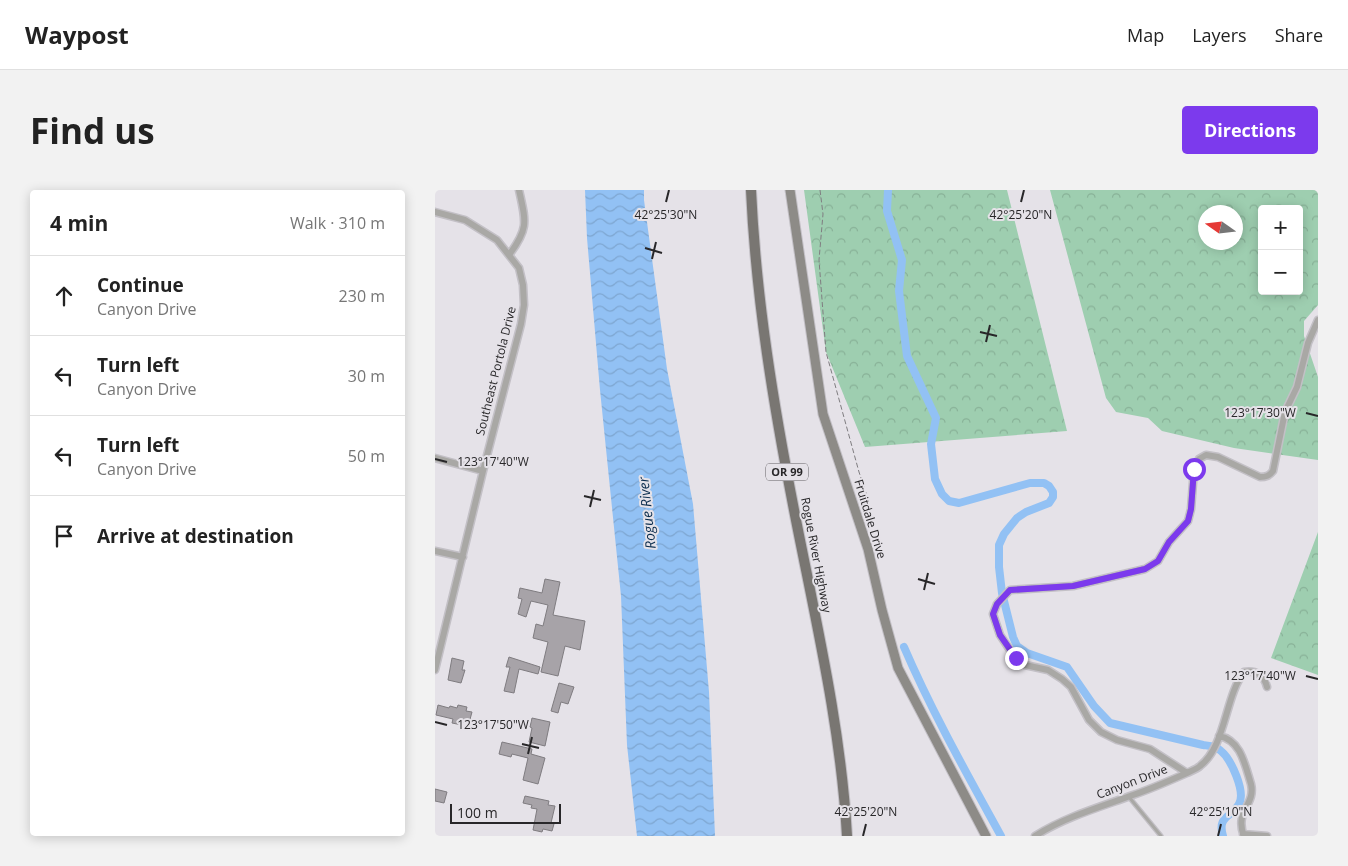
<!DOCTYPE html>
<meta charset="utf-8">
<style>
body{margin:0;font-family:"Open Sans",sans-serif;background:#f2f2f2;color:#222}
.controls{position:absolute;right:15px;top:15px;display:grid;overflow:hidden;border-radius:5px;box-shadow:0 2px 12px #0003}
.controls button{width:45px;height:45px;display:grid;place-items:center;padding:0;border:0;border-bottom:1px solid #e0e0e0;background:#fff;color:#222;font:25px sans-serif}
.compass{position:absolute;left:763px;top:15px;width:45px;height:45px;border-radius:50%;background:#fff;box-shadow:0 2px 12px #0003;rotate:284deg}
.scale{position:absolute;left:15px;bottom:12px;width:111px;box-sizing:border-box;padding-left:5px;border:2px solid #282729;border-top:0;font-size:14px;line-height:18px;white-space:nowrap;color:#282729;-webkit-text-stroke:4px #e5e2e8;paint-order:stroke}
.stop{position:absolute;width:15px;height:15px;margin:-11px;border:4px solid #7c3aed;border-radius:50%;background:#fff}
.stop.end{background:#7c3aed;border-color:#fff;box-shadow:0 1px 5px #0008}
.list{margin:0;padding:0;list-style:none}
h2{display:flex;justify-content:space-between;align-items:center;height:65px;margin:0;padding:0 20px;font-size:21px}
h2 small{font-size:16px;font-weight:400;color:#767676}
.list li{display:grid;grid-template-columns:32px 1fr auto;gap:15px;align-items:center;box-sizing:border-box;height:80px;padding:0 20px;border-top:1px solid #e0e0e0}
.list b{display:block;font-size:19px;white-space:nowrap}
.list p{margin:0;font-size:16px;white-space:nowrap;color:#767676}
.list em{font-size:16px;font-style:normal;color:#767676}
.icon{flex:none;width:28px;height:28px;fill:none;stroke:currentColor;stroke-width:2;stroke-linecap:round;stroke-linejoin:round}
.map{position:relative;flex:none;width:883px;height:646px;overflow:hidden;border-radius:5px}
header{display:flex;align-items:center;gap:30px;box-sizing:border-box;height:70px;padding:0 25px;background:#fff;border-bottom:1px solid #e0e0e0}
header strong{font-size:24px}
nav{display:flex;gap:28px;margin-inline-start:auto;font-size:18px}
.intro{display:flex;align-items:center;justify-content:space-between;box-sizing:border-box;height:120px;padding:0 30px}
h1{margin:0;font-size:35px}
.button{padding:12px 22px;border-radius:5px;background:#7c3aed;color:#fff;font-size:18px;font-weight:700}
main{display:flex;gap:30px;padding:0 30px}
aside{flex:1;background:#fff;border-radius:5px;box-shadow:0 2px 12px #0003}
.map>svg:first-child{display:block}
.forest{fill:url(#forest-crowns);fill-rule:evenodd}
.water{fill:url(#water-waves)}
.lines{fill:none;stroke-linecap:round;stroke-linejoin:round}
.canal{stroke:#92c1f4;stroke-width:8}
.building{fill:#a7a3a8;stroke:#7f7c80}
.lane-casing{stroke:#c3c0c6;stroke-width:5.5}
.street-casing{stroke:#c3c0c6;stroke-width:9}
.secondary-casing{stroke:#c3c0c6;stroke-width:11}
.primary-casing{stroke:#c3c0c6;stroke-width:12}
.path{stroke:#7f7d80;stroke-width:1;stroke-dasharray:5 2.5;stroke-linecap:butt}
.lane{stroke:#a9a8a5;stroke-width:3}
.street{stroke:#a9a8a5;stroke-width:6}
.secondary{stroke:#8d8b87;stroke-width:9}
.primary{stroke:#797672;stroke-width:10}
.route{stroke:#7c3aed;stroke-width:6}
.ticks{fill:none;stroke:#282729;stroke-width:2}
.labels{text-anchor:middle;stroke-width:4;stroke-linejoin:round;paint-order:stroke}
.shield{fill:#e5e2e8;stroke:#615f62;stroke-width:1}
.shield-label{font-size:11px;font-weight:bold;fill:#282729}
.street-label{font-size:12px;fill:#282729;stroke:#e5e2e8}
.water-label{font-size:14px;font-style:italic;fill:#0a2c4d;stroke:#e5e2e8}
.ticks-label{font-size:12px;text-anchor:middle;fill:#282729;stroke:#e5e2e8;stroke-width:4;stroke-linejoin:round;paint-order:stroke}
</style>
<header>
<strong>Waypost</strong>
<nav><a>Map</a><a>Layers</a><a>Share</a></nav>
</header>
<div class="intro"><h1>Find us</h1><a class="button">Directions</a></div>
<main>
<aside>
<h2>4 min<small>Walk · 310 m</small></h2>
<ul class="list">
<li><svg class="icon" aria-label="ahead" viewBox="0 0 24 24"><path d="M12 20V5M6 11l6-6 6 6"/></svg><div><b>Continue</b><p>Canyon Drive</p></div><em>230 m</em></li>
<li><svg class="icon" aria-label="left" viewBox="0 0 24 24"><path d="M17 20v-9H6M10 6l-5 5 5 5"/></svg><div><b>Turn left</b><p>Canyon Drive</p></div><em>30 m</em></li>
<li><svg class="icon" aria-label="left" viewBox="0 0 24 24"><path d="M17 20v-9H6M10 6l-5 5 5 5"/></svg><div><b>Turn left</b><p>Canyon Drive</p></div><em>50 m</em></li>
<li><svg class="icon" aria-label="arrive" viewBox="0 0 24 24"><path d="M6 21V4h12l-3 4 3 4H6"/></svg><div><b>Arrive at destination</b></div></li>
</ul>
</aside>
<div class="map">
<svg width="883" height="646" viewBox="0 0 883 646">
<defs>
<pattern id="forest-crowns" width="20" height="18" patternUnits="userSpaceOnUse" patternTransform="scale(1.25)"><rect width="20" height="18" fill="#9eceb0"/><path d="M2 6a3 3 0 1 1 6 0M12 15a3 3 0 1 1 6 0" fill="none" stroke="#88b197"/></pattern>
<pattern id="water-waves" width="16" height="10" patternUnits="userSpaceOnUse" patternTransform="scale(1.25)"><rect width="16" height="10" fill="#92c1f4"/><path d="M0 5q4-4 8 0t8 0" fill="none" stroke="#7ea6d1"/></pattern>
</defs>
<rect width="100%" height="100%" fill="#e5e2e8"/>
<!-- forest -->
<path class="forest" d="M369 0H572L632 241 430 257 391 162Z
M615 0H883V115L869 131V146L883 187V270L799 258 727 241 713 228 681 222 671 208ZM827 19H864V101H827ZM771 22H801V52H771Z
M883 342V485L836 468Z"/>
<!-- water -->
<path class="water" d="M150 0H209V10L232 179 258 314 274 502 280 646H202L192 555 186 406 165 200 152 48Z"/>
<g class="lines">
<!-- canal -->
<path class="canal" d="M453 0 452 21 467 70 464 101 472 166 501 228 496 254 500 289 507 304 514 311 524 313 595 293H609L614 296 618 302V307L614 313 591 322 582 328 569 344 564 355V377L567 403 578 447 582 456 592 463 632 477 659 516 675 533 768 555C775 556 781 556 786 561 796 569 811 602 804 614 796 628 782 626 788 646
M469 457C497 522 532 584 566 646"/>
</g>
<!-- building -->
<path class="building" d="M110 389 125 392 118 425 150 431 145 460 130 456 123 486 106 482 113 452 98 448 101 434 108 436 113 415 96 411 91 427 83 424 87 409 83 408 85 398 107 403Z
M74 467 105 477 103 484 84 479 79 503 69 501 75 477H71Z
M17 468 29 471 27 480H30L26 493 13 490Z
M124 493 139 497 133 514 126 512 123 523 116 521Z
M3 515 14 518 15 516 22 518 23 515 32 517 31 521 37 522 34 533 28 532 27 535 17 533 18 529 1 525Z
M97 528 115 532 110 556 94 552 97 538 95 537Z
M67 552 97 559 96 564 110 568 103 594 88 590 93 568 77 564 76 567 64 564Z
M0 599 12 602 9 613 0 611Z
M90 606 114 611 113 615 120 616 116 633 119 634 117 641 108 639 107 642 98 640 102 619 96 618 97 615 88 613Z"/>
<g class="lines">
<defs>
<path id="lane" d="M694 607 726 646"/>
<path id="street" d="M0 22 30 30 62 50 84 78 88 95 89 115 86 134 48 281 0 480
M74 65C94 38 91 32 84 0
M0 268 48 281
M0 361 28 367
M784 546C806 550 810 575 816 594 821 615 799 621 809 646
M752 583C756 581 762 579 765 576 791 556 790 506 809 482 821 480 829 485 832 497
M808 644 832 646
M600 646C630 627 665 617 698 605 716 599 734 591 752 583L715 559 682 550 666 542 654 530 636 497 627 489 613 480 590 475 581 469 565 445 558 424 562 414 575 400 638 396 710 379 723 371 734 352 753 331 756 319 759 279 764 269 771 265 783 267 825 287C831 287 834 286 838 281L850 222 862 197 873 153 883 130"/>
<path id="secondary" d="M355 0 388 224 433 359 447 420 463 478 551 646"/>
<path id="primary" d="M316 0C321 110 339 218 360 325 381 432 406 538 412 646"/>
</defs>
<!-- lane casing -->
<use href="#lane" class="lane-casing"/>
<!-- street casing -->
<use href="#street" class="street-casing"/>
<!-- secondary casing -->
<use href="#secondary" class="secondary-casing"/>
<!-- primary casing -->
<use href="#primary" class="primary-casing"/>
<!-- path -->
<path class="path" d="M385 0 388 24 384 70 391 162 424 282 432 306 433 330"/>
<!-- lane -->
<use href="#lane" class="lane"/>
<!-- street -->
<use href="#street" class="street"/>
<!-- secondary -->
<use href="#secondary" class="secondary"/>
<!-- primary -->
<use href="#primary" class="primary"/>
</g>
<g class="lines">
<!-- route -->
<path class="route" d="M581 468 565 445 558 424 562 414 575 400 638 396 710 379 723 371 734 352 753 331 756 319 759 279"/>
</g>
<!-- ticks -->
<path class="ticks" d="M231 12 234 0M586 12 589 0M210 58 227 63M217 69 221 52M545 142 562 146M551 152 555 135M871 223 883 226M0 269 12 272M149 306 166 310M155 317 159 300M483 389 500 394M489 400 493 383M871 486 883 489M0 532 12 535M87 554 104 558M93 564 97 547M428 646 431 634M783 646 786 634"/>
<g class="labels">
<!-- shield labels -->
<rect class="shield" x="331" y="273.5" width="42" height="17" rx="4"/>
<g class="shield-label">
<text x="352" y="286">OR 99</text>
</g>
<!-- street labels -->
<g class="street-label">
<text transform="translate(61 181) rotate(-76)" y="4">Southeast Portola Drive</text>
<text transform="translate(435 329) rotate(73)" y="4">Fruitdale Drive</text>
<text transform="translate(381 365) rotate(79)" y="4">Rogue River Highway</text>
<text transform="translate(697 592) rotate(-21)" y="4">Canyon Drive</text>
</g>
<!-- water labels -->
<g class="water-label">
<text transform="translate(212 323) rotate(-96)" y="5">Rogue River</text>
</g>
</g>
<g class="ticks-label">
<text x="231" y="29">42°25'30"N</text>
<text x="586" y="29">42°25'20"N</text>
<text x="825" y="227">123°17'30"W</text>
<text x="58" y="276">123°17'40"W</text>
<text x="825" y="490">123°17'40"W</text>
<text x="58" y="539">123°17'50"W</text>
<text x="431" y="626">42°25'20"N</text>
<text x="786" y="626">42°25'10"N</text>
</g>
</svg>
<div class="controls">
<button>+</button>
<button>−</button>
</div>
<svg class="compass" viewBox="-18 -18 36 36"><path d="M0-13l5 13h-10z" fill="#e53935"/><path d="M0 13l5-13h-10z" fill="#767676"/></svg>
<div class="scale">100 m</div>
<div class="stop" style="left:759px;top:279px"></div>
<div class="stop end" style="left:581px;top:468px"></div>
</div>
</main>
